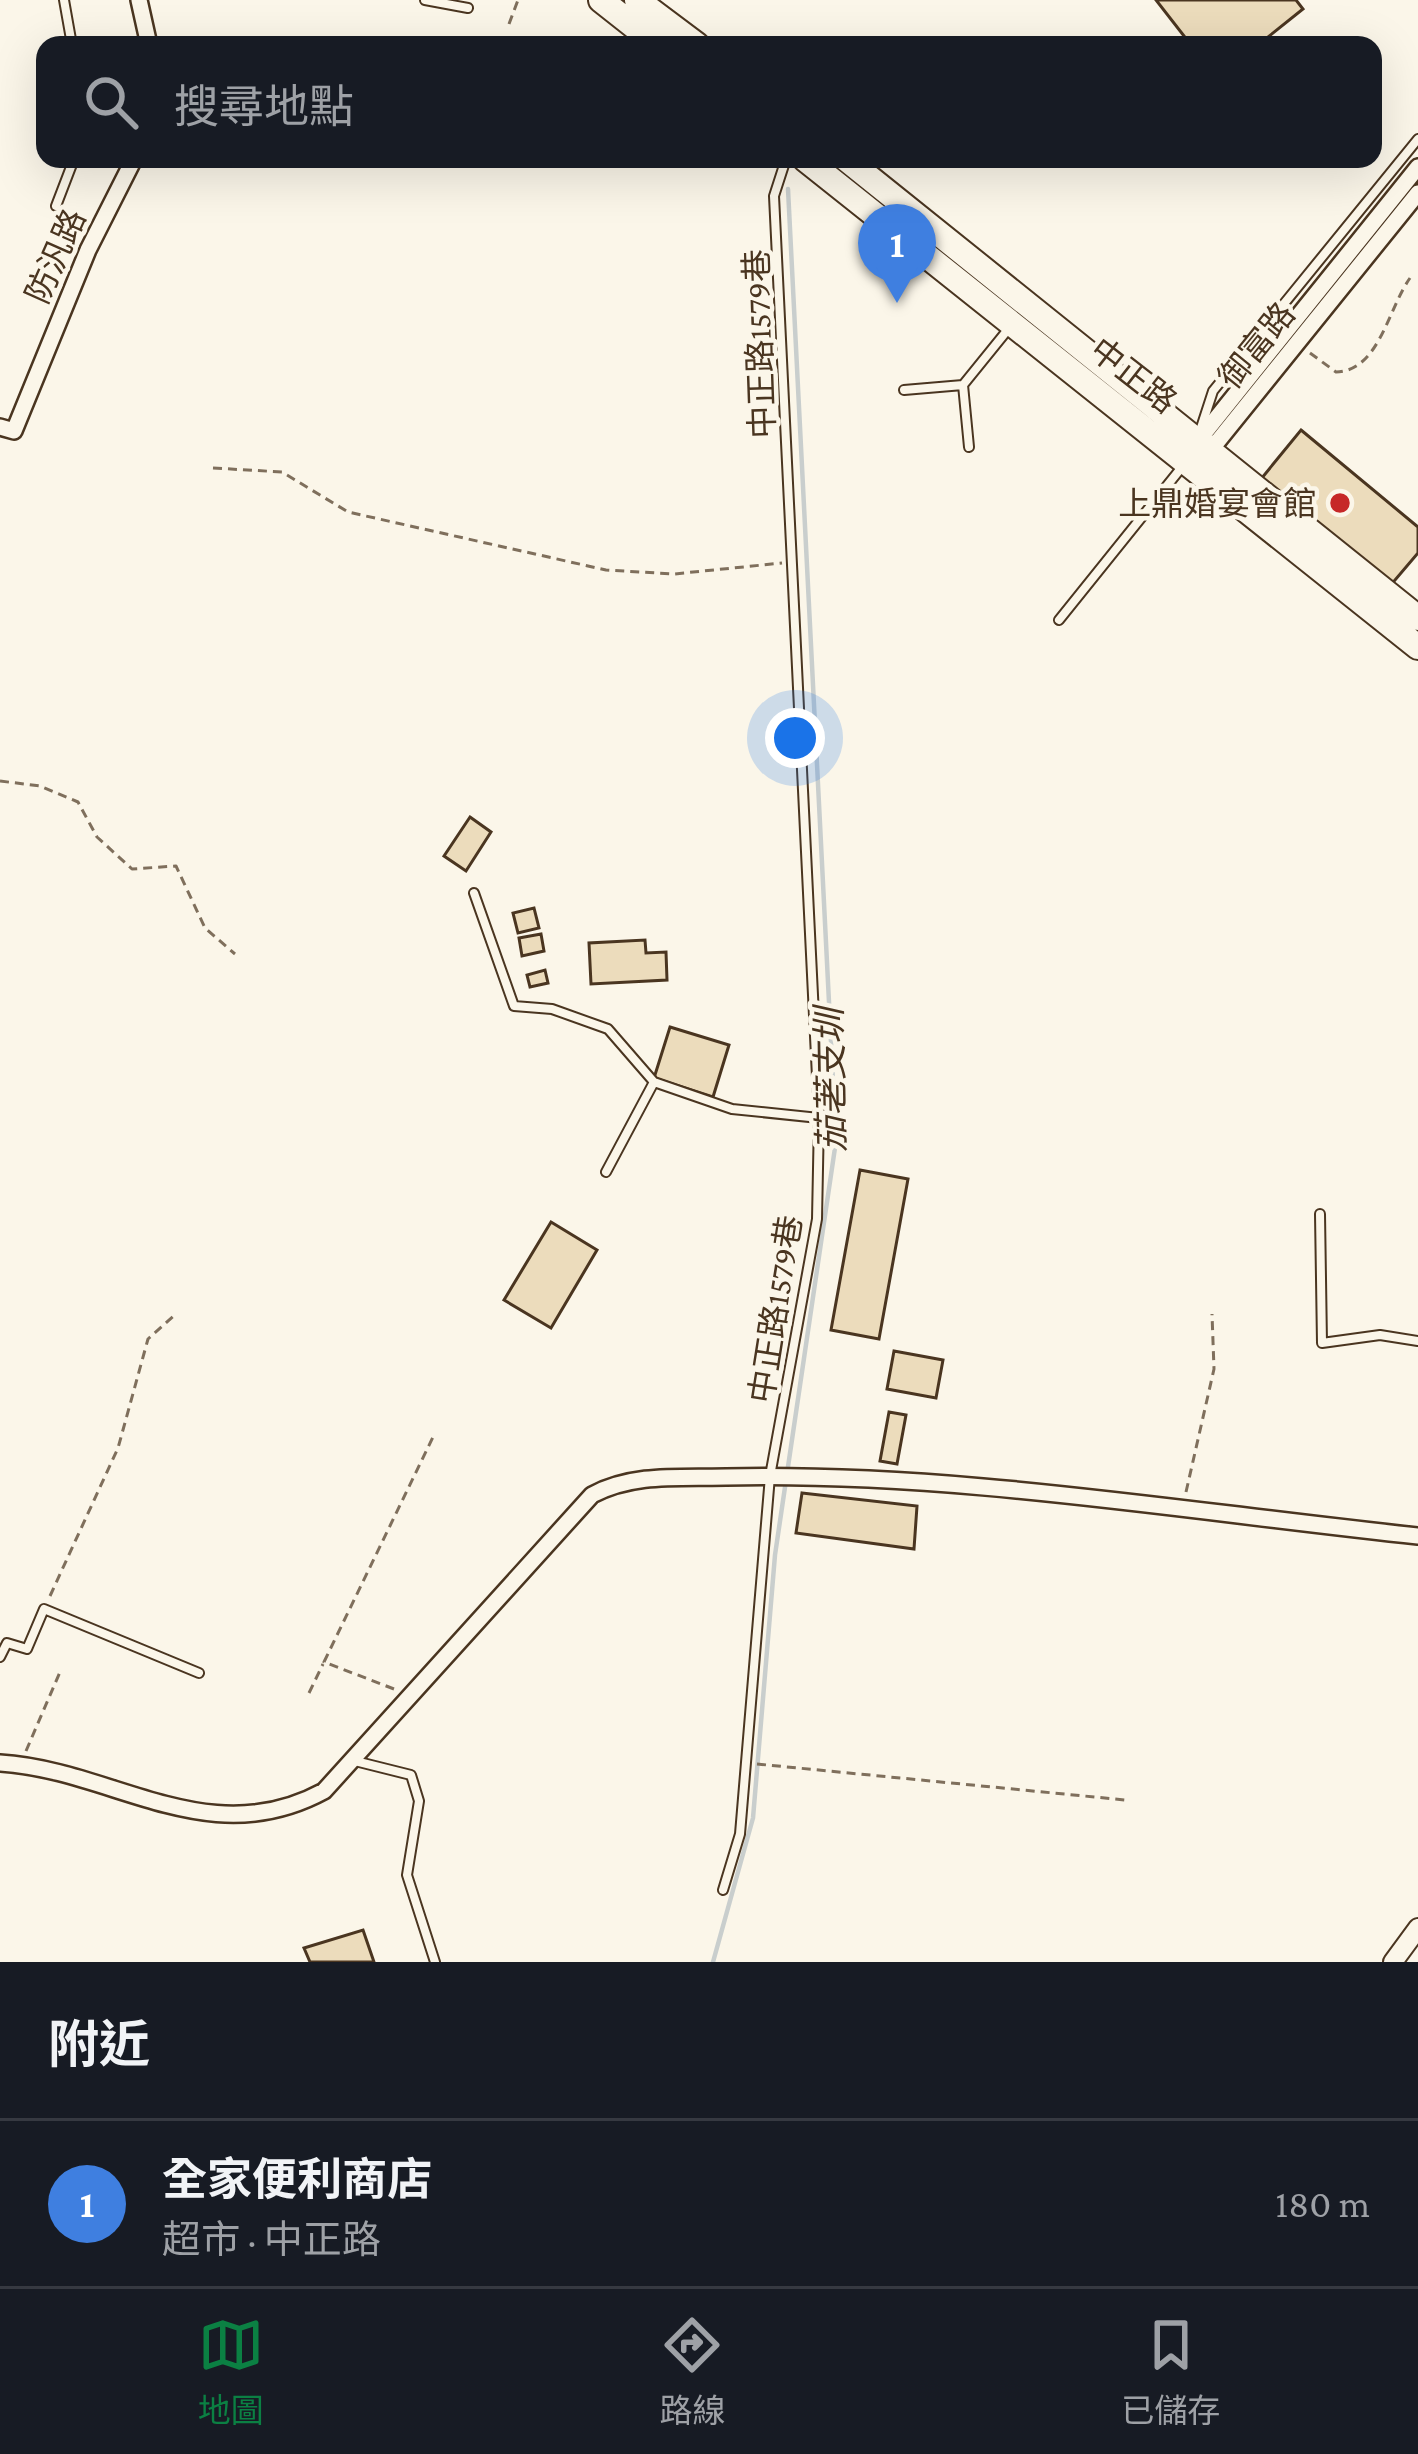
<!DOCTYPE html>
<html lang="zh-TW">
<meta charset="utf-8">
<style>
body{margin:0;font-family:"Crimson Pro","Noto Sans TC",serif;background:#242831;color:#f1f3f6}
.you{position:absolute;left:795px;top:738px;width:42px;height:42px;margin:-30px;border:9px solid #fff;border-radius:50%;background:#1a73e8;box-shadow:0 0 0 18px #1a73e833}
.badge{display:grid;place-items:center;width:78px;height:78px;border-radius:50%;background:#0b8043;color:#fff;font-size:39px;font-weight:700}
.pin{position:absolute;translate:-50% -99px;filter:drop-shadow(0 3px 6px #0008)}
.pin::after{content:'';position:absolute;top:63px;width:42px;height:36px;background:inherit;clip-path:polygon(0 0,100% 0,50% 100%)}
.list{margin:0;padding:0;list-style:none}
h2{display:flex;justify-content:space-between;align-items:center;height:156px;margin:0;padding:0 48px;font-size:51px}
h2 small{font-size:39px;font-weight:400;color:#9ea1a6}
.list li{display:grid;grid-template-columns:78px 1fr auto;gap:36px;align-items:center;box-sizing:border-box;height:168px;padding:0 48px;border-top:3px solid #363941}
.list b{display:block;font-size:45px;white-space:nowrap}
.list p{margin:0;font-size:39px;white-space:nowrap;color:#9ea1a6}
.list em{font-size:39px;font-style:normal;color:#9ea1a6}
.icon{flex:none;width:66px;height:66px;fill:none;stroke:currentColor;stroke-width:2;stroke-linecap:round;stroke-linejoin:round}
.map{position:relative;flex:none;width:1418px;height:1962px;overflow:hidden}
.search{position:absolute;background:#171b24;box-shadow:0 12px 48px #0002;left:36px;right:36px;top:36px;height:132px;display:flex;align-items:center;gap:30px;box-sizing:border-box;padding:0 42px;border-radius:24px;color:#9ea1a6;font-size:45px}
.sheet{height:324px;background:#171b24}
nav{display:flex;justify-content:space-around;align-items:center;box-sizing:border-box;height:168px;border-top:3px solid #363941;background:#171b24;font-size:33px;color:#9ea1a6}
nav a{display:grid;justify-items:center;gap:6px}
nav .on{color:#0b8043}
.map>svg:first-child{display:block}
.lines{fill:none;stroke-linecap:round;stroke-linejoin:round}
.stream{stroke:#c9cecd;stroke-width:4.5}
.building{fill:#ecdcbc;stroke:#4a3520;stroke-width:3}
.service-casing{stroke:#4a3520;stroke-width:12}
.minor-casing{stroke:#4a3520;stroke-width:20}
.tertiary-casing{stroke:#4a3520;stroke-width:22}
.primary-casing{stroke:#4a3520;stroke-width:28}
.path{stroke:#7f6f5c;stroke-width:3;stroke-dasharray:9 6;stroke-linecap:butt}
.service{stroke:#fbf6e9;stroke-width:8}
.minor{stroke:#fbf6e9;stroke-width:15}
.tertiary{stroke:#fbf6e9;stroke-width:18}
.primary{stroke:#fbf6e9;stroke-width:24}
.poi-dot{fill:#c62828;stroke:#fbf6e9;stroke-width:4.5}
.labels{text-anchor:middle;stroke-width:9;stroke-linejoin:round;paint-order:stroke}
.street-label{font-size:33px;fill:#4a3520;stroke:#fbf6e9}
.poi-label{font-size:33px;fill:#4a3520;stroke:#fbf6e9;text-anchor:end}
.water-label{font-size:36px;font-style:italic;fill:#4a3520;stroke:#fbf6e9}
</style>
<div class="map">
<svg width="1418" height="1962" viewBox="0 0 1418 1962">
<rect width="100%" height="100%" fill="#fbf6e9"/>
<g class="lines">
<!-- stream -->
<path class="stream" d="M713 1962 753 1818 775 1555 836 1141 788 189"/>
</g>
<!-- building -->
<path class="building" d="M1156 0H1296L1303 9 1258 45H1191Z
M1301 430 1418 527V553L1390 586 1261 479Z
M470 817 491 832 466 871 444 856Z
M534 908 539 928 518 933 513 913Z
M541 934 544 951 522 956 519 938Z
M645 940 646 953 666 952 667 980 591 984 589 943Z
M545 970 548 983 530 987 527 975Z
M670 1027 729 1045 713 1097 654 1078Z
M860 1170 908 1179 879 1339 831 1330Z
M551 1222 597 1250 551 1328 504 1300Z
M894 1351 943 1360 936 1398 887 1389Z
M889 1412 906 1415 897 1464 880 1461Z
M802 1493 917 1506 914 1549 796 1533Z
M363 1930 374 1962H310L304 1948Z"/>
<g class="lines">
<defs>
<path id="service" d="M64 0 72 45
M425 0 468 8
M56 206 74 159
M904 390 963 385
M1198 437 1213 391 1418 139
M969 447 963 385 1010 327
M1059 620 1182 467
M474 893 514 1006 552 1009 608 1029 654 1082 732 1109 819 1118
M606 1172 654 1082
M1320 1214 1322 1343 1380 1335 1418 1341
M0 1657 7 1643 27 1649 44 1609 199 1673
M355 1761 411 1775 419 1801 407 1875 435 1962
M723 1890 740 1834 770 1476 817 1219 819 1118 774 196 786 159"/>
<path id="minor" d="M139 0 149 45
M0 427 14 431 88 250 134 159
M1194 446 1418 167
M1200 452 1218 441 1418 193
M0 1763C114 1770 208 1854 324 1791L592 1495C633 1473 680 1478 726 1477 956 1472 1189 1512 1418 1536"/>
<path id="tertiary" d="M1393 1962 1418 1928"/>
<path id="primary" d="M601 0 658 45
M637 0 697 45
M805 159 1418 647
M846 159 1418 618"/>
</defs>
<!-- service casing -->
<use href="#service" class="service-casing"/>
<!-- minor casing -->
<use href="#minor" class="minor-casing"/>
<!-- tertiary casing -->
<use href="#tertiary" class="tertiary-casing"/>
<!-- primary casing -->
<use href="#primary" class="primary-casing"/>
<!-- path -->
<path class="path" d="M509 24 518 0
M1310 353 1336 372C1379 371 1388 309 1410 278
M213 468 282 472 348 512 606 570 674 574 782 563
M0 781 40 786 78 802 97 837 132 869 176 866 205 928 235 954
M1186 1492 1214 1369 1212 1314
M50 1596 118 1448 148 1339 177 1313
M394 1689 324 1662 434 1435
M309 1693 323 1664
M26 1751 60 1672
M757 1764 1125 1800"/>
<!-- service -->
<use href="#service" class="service"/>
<!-- minor -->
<use href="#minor" class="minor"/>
<!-- tertiary -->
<use href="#tertiary" class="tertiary"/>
<!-- primary -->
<use href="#primary" class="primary"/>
</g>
<!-- markers -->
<circle class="poi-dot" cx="1340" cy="503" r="12"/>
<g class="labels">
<!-- street labels -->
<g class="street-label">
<text transform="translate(55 256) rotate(-66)" y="12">防汎路</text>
<text transform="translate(759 344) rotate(-92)" y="12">中正路1579巷</text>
<text transform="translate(1256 345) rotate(-51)" y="12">御富路</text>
<text transform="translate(1134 375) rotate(38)" y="12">中正路</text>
<text transform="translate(775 1309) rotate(-81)" y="12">中正路1579巷</text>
</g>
<!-- poi labels -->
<g class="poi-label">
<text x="1316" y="515">上鼎婚宴會館</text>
</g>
<!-- water labels -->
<g class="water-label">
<text transform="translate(830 1080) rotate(-91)" y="13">茄荖支圳</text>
</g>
</g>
</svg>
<div class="you"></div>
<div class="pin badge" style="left:897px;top:303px;background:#3f7fe0">1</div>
<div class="search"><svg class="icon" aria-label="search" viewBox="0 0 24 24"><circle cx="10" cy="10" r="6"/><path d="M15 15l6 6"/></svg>搜尋地點</div>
</div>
<section class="sheet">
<h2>附近<small></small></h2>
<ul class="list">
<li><span class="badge" style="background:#3f7fe0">1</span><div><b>全家便利商店</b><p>超市 · 中正路</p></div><em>180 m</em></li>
</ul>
</section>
<nav>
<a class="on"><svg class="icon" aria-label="map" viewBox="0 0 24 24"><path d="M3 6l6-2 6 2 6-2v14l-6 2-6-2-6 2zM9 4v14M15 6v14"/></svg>地圖</a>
<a><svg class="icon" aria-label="directions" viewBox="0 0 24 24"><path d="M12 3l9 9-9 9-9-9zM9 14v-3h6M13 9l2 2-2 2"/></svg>路線</a>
<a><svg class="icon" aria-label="saved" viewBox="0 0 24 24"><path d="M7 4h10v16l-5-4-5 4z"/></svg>已儲存</a>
</nav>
